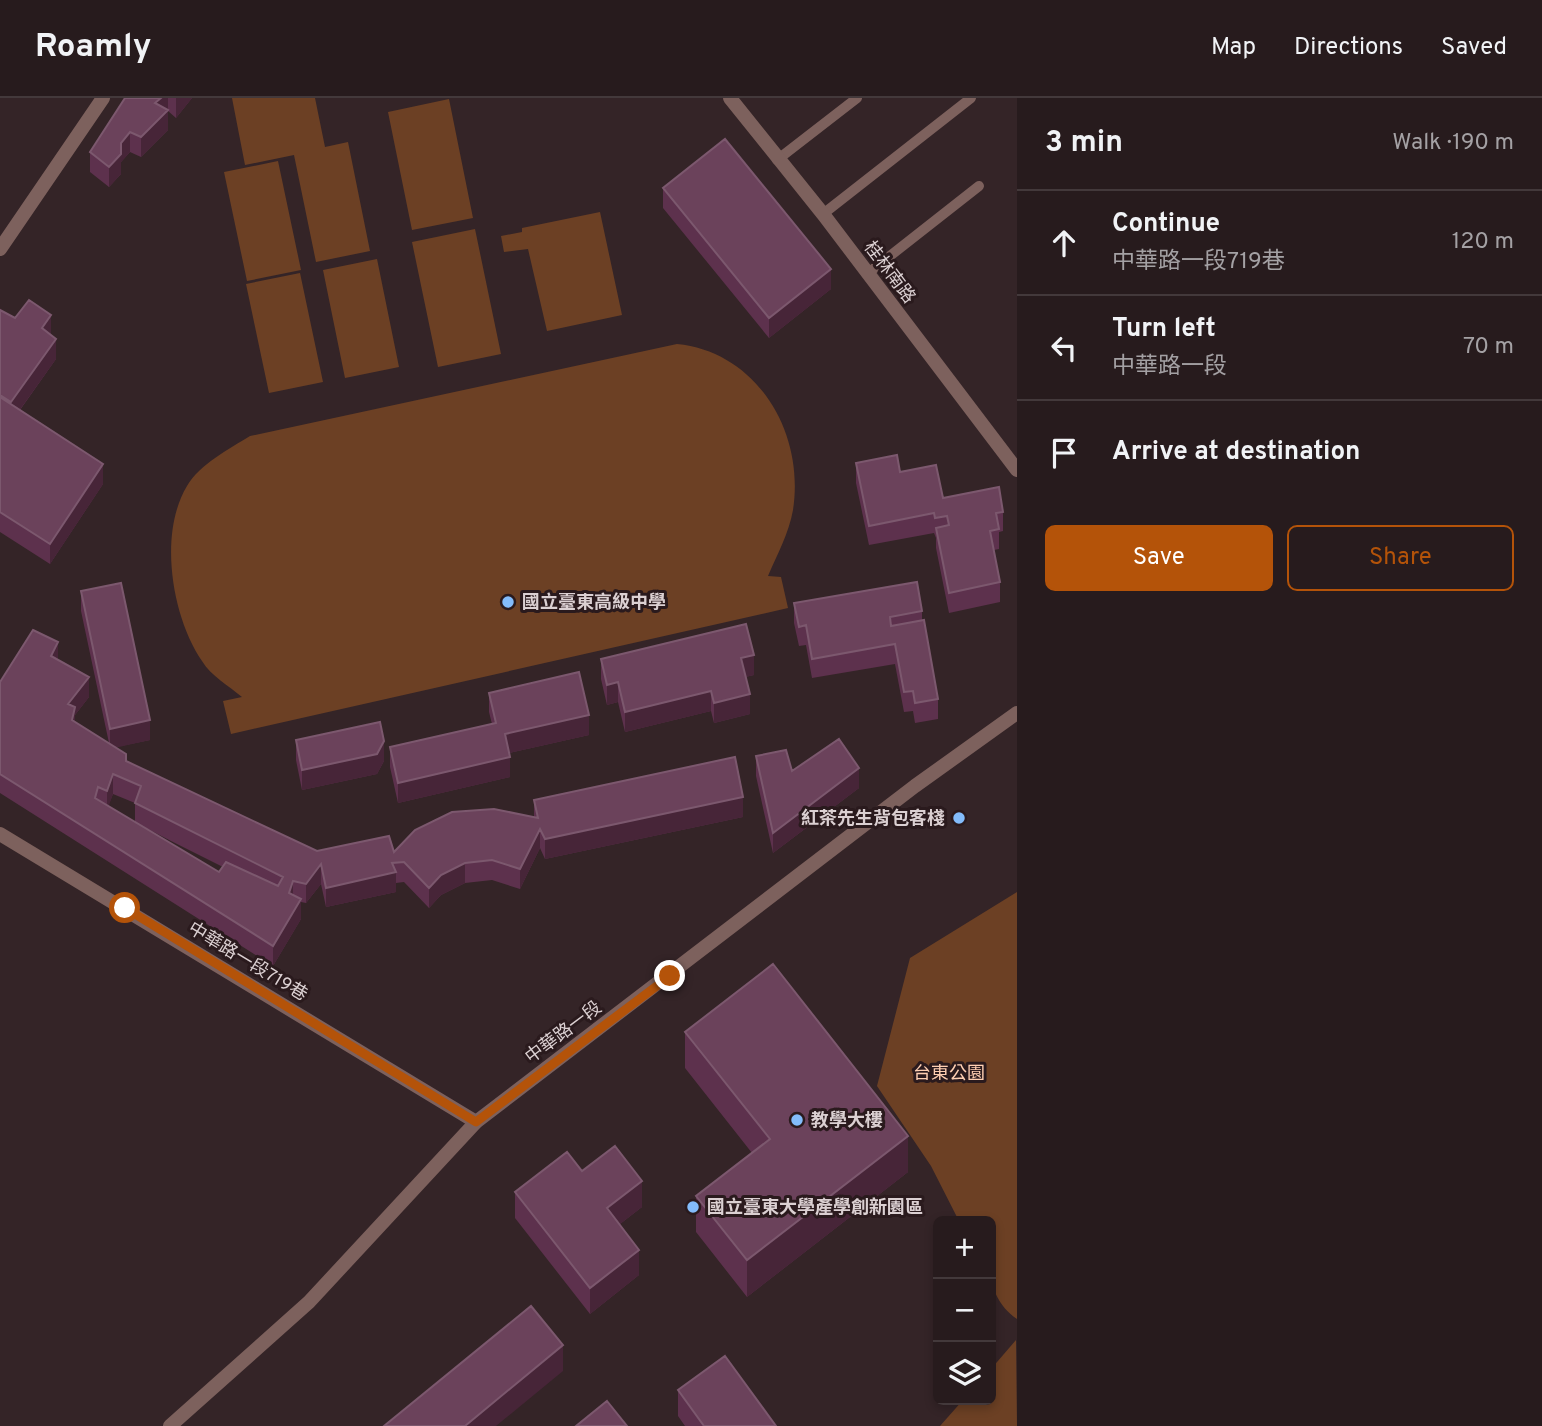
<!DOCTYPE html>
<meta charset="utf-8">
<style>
body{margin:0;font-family:Overpass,"Noto Sans TC",sans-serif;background:#33282a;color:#f1f3f6}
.controls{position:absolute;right:21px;bottom:21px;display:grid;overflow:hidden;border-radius:10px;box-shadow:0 4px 10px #0003}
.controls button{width:63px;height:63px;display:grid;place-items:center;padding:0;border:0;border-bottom:2px solid #43393b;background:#271b1d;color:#f1f3f6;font:35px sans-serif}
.stop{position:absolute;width:21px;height:21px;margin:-16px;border:5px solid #b45309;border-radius:50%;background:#fff}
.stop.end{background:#b45309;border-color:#fff;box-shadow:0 2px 7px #0008}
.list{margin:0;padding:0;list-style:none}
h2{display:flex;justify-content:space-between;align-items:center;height:91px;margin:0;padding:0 28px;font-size:30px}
h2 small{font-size:23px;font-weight:400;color:#a4a1a4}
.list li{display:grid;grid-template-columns:46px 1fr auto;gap:21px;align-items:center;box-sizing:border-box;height:105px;padding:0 28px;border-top:2px solid #43393b}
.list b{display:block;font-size:26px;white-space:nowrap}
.list p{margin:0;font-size:23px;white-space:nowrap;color:#a4a1a4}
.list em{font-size:23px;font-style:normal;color:#a4a1a4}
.actions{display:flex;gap:14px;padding:21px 28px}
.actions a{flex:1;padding:16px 0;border:2px solid #b45309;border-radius:10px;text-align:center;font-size:24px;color:#b45309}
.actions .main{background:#b45309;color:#fff}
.icon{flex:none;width:38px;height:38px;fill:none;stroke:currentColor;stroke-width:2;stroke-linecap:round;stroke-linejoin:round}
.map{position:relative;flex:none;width:1017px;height:1328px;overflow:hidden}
header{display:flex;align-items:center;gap:42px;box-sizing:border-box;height:98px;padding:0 35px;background:#271b1d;border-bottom:2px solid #43393b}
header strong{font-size:33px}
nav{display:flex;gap:38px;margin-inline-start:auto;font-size:24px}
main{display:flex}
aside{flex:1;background:#271b1d}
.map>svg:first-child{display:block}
.green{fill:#6c4024}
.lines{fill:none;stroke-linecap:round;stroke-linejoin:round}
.service{stroke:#7d615d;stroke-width:10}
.minor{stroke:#7d615d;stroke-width:14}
.tertiary{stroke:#7d615d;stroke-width:14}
.wall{fill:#5d314d;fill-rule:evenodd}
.shaded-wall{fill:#472538}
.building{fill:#6b425b;stroke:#7c586e;stroke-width:2;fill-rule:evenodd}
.route{stroke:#b45309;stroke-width:9}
.poi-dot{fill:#83bcfb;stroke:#2a1a1d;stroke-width:2.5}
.labels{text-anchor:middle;stroke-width:6;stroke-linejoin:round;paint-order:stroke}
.street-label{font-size:18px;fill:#dbd0d2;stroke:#2a1a1d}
.poi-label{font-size:18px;font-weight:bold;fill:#dbd0d2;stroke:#2a1a1d;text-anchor:start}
.park-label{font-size:18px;fill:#ffcfb2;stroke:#2a1a1d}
</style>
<header>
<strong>Roamly</strong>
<nav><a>Map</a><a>Directions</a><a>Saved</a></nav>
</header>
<main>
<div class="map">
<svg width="1017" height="1328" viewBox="0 0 1017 1328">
<rect width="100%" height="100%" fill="#342427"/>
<!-- green -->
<path class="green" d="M232 0H315L325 49 348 44 370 153 316 164 294 57 245 67Z
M449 1 473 120 412 132 388 14Z
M278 63 301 172 247 183 224 74Z
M600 114 622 217 547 233 528 151 504 154 501 138 522 134V130Z
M475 131 501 256 438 269 412 144Z
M377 161 399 269 345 280 323 172Z
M300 175 323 284 269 295 246 186Z
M677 246C757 254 805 334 793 412 789 435 777 457 768 478L781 479 788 510 231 636 223 603 242 599C229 588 211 578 202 563 172 519 158 436 187 388 200 366 229 351 250 338Z
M1017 794V1221C982 1196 991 1162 991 1123H959L931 1068 877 988 910 860Z
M1016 1242 1017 1328H940L963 1302H991V1271Z"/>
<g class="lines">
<!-- service -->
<path class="service" d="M777 62 857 0
M823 116 971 0
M867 176 979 88"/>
<!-- minor -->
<path class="minor" d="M730 0 823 116 1017 372
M0 151 103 0
M0 736 476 1024"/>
<!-- tertiary -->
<path class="tertiary" d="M170 1328 309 1204 476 1024 915 688 1017 615"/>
</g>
<!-- wall -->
<path class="wall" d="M125 0H192L176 20 168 13V32L141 59 130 54 121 64V76L109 89 90 74V54Z
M663 90 831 191 769 240 663 110Z
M0 212 51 237 56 261 20 312 103 386 50 466 0 434Z
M856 365 900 374 943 400 1003 414V433L999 434V451L994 452 1000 484V504L949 515 936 450V440L934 435 869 447 856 385Z
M81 493 150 642 116 649 126 663 317 753 394 754 534 719V702L743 719 545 761 540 750 520 791 492 782 465 785 441 797 429 810 404 784 396 785V794L326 809 321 786 306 805 301 804V821L273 868 0 695V584L58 562 89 599 75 617V624L109 645 81 513ZM113 696 135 705V724L108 708ZM146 730 171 743 223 769 219 774Z
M794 505 922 513V523L938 601V621L915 625 913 613 904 614 895 566 812 580 806 547 799 548 794 525Z
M601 561 754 577 745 579 750 616 714 625 711 613 625 634 618 604 607 607 601 581Z
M489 595 589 637 509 655 510 679 398 705 390 669V649L492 626 489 614Z
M296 642 384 663 377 676 302 692 296 662Z
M756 658 792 673 859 690 773 755 756 678Z
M685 934 908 1074 747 1199 696 1134V1098L752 1055 685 970Z
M582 1073 642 1109 620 1126 639 1177 590 1216 515 1120V1094Z
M678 1292 776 1328H685L678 1318Z"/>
<!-- shaded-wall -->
<path class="shaded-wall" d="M161 0H168V32L141 59V39L155 5Z
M176 0H192L176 20Z
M130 34V54L121 64V76L109 89V69L121 45Z
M831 171V191L769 240V220Z
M51 217V237L42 250V230Z
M56 241V261L11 324V304Z
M103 366V386L50 466V446Z
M58 544V564L51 558Z
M754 557V577L741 580V560Z
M89 579V599L75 617V629L68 626V606Z
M618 584V604L607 607V587Z
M711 593V613L625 634V614Z
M750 596V616L714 625V605Z
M589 617V637L505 656V636Z
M150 622V642L110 651V631Z
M384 643V663L377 676 302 692V672Z
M510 659V679L398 705V685Z
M859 670V690L773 755V735Z
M113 676V696L107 713V693Z
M743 699V719L545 761V741Z
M540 731V750L520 791V771Z
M465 765V785L441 797 429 810V790L441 777Z
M321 766V786L306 805V786Z
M396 774V794L326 809V790Z
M293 783V803L289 795Z
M301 801V821L273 868V848Z
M908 1038V1074L747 1199V1162Z
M642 1083V1109L607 1136V1110Z
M639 1152V1177L590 1216V1190Z
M563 1247V1273L496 1328H465Z"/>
<!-- building -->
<path class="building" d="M125 0H161L155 5 168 12 141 39 130 34 121 45V56L109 69 90 54Z
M725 41 831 171 769 220 663 90Z
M29 202 51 217 42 230 56 241 11 304 0 297V212L15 220Z
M0 299 103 366 50 446 0 414Z
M897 357 900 374 936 367 943 400 999 389 1003 414 996 415 999 431 990 433 1000 484 949 495 936 430 949 427 947 418 935 420 934 415 869 428 856 365Z
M917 484 922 513 890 519 891 528 924 522 938 601 915 605 913 593 904 594 895 546 812 561 806 527 799 529 794 505Z
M121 485 150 622 110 631 81 493Z
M746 526 754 557 741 560 750 596 714 605 711 593 625 614 618 584 607 587 601 561Z
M33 532 58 544 51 558 89 579 68 606 75 609 72 622 126 656V663L317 753 389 738 394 754 415 732 452 714 494 711 538 720 534 702 735 659 743 699 545 741 540 731 520 771 492 762 465 765 441 777 429 790 404 764 392 765 396 774 326 790 321 766 306 786 293 783 289 795 301 801 273 848 0 676V584ZM113 676 141 688 135 705 283 779 278 788 226 764 219 774 95 700 98 689 107 693Z
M579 574 589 617 505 636 510 659 398 685 390 649 496 625 489 595Z
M380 624 384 643 377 656 302 672 296 642Z
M839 641 859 670 773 735 756 658 786 652 792 673Z
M773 866 908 1038 747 1162 696 1098 770 1041 685 934Z
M615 1048 642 1083 607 1110 639 1152 590 1190 515 1094 567 1054 582 1073Z
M531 1208 563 1247 465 1328H384Z
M725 1258 776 1328H704L678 1292Z
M607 1303 627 1328H576Z"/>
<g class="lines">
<!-- route -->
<path class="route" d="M125 810 476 1024 670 878"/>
</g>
<!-- markers -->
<g class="poi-dot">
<circle cx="508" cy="504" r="7"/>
<circle cx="959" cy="720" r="7"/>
<circle cx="797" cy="1022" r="7"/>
<circle cx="693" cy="1109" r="7"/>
</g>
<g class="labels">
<!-- street labels -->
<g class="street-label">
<text transform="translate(890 174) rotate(53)" y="6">桂林南路</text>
<text transform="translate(248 863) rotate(31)" y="6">中華路一段719巷</text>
<text transform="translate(563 934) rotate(-37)" y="6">中華路一段</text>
</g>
<!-- poi labels -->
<g class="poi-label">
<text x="522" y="510">國立臺東高級中學</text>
<text x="945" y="726" text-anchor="end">紅茶先生背包客棧</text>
<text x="811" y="1028">教學大樓</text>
<text x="707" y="1115">國立臺東大學產學創新園區</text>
</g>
<!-- park labels -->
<g class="park-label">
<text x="949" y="981">台東公園</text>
</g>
</g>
</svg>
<div class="controls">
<button>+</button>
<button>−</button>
<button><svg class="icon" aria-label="layers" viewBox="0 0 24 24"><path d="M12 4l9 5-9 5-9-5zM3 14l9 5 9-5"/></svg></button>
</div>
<div class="stop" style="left:125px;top:810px"></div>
<div class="stop end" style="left:670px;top:878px"></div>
</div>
<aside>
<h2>3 min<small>Walk · 190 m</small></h2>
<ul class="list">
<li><svg class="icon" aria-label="ahead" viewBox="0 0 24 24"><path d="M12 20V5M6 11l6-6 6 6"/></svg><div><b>Continue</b><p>中華路一段719巷</p></div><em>120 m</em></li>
<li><svg class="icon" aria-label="left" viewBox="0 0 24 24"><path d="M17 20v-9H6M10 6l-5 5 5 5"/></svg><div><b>Turn left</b><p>中華路一段</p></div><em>70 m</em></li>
<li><svg class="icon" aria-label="arrive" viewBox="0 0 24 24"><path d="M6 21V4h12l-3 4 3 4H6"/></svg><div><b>Arrive at destination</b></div></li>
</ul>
<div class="actions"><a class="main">Save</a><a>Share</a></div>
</aside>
</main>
